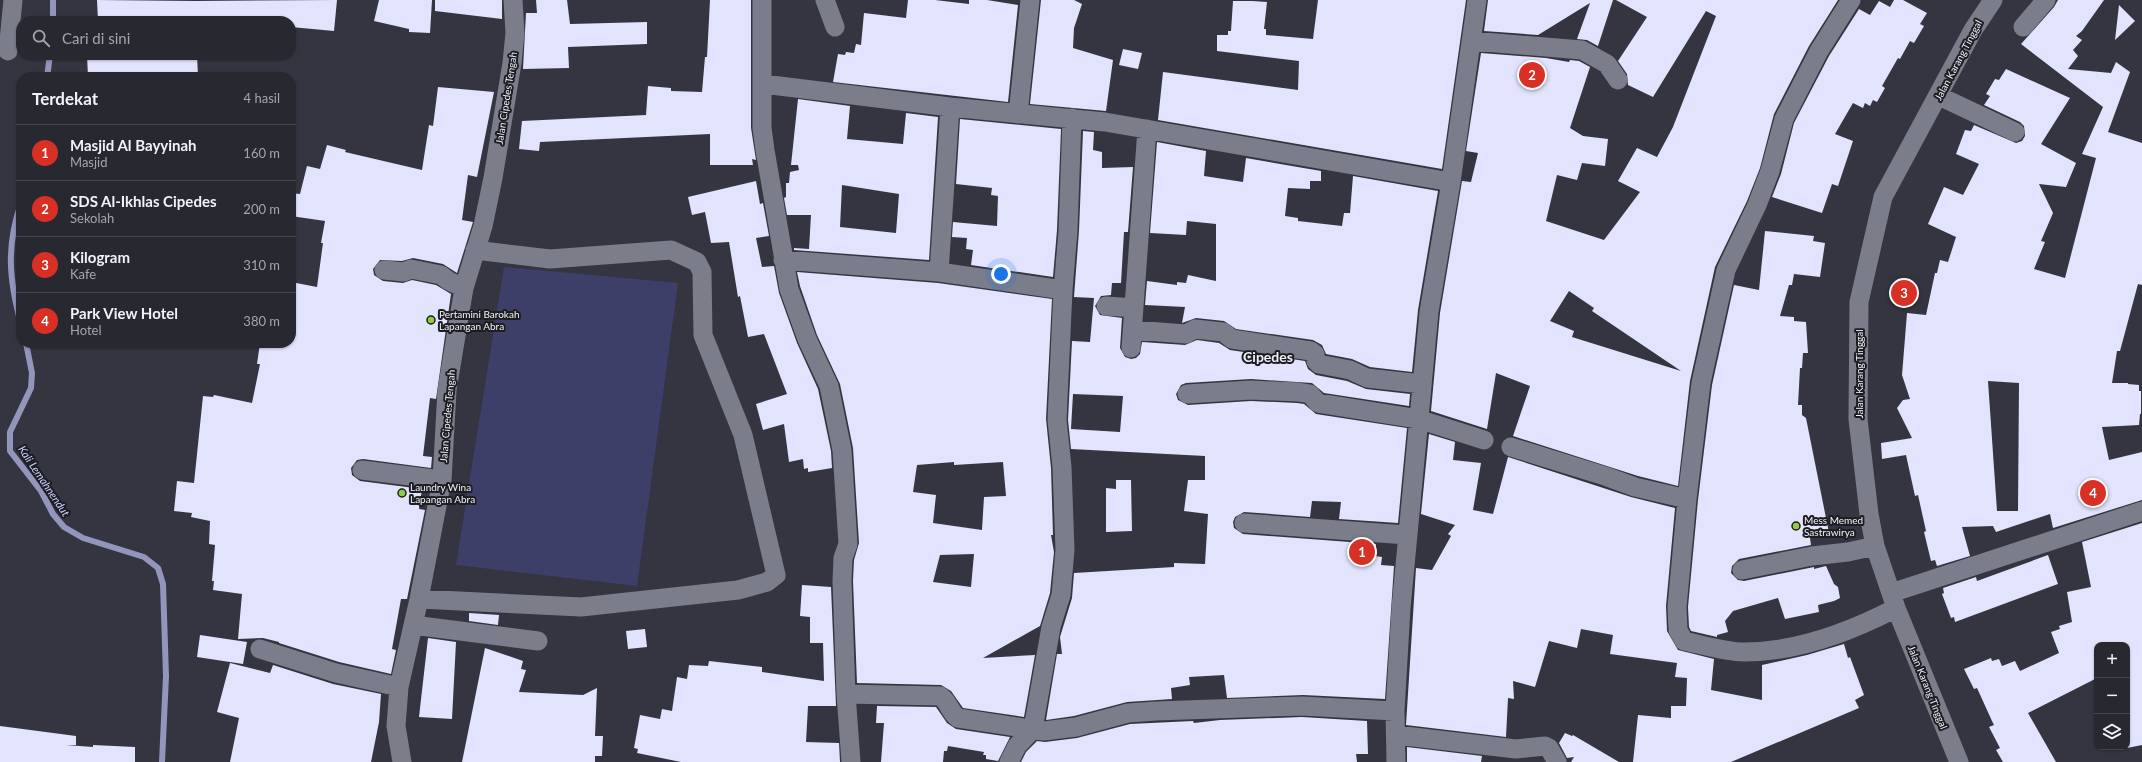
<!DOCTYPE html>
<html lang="id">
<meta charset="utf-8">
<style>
body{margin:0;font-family:Lato,sans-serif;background:#2f3038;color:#f1f3f6}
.controls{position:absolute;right:12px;bottom:12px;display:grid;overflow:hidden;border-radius:8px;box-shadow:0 1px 3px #0004}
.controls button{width:36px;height:36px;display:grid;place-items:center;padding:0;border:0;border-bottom:1px solid #43444c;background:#272830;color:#f1f3f6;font:20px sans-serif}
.you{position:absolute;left:1001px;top:274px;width:14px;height:14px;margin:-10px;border:3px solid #fff;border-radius:50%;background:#1a73e8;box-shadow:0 0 0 6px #1a73e833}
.badge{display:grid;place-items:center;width:26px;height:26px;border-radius:50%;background:#d93025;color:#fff;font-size:13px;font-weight:700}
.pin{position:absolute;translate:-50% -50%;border:2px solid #fff;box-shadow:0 1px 4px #0006}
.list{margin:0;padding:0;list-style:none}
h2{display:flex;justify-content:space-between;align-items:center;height:52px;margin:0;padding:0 16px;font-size:17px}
h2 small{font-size:13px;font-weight:400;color:#a4a6ab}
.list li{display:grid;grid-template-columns:26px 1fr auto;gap:12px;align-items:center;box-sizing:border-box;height:56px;padding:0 16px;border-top:1px solid #43444c}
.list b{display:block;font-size:15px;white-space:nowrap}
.list p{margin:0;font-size:13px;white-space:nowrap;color:#a4a6ab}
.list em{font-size:13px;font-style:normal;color:#a4a6ab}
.icon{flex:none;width:22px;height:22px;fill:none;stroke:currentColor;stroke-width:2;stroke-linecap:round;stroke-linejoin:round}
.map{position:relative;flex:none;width:2142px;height:762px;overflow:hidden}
.search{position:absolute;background:#272830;box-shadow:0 1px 3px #0004;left:16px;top:16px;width:280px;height:44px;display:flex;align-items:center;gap:10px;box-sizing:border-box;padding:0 14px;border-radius:16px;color:#a4a6ab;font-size:15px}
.panel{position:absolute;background:#272830;box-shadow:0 1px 3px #0004;left:16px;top:72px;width:280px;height:276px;border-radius:16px}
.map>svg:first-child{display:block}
.green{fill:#3d3f69}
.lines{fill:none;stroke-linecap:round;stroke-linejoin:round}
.stream{stroke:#9295bc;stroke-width:6}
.building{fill:#e1e4fc;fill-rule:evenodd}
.minor{stroke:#7b7d8a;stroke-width:19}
.poi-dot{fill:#91cd40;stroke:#1c1d22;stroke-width:1.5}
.labels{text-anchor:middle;stroke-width:4;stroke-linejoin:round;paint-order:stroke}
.street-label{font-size:10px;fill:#f2f3fa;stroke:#1c1d22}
.poi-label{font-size:10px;fill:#f2f3fa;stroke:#1c1d22;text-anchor:start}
.water-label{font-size:11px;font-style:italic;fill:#c9ceff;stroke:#1c1d22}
.district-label{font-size:14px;font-weight:bold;fill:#f2f3fa;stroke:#1c1d22}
</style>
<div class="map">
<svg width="2142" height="762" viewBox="0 0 2142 762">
<rect width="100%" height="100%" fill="#343540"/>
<!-- green -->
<path class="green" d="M504 267 678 283 637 586 456 565Z"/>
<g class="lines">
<!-- stream -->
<path class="stream" d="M53 21V0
M47 77 50 55
M21 203C6 247 9 279 21 324
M26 343 32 373 31 388 10 432V451L41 491 53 514 64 527 83 538 144 557 158 568 163 584 166 676 162 762"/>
</g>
<!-- building -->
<path class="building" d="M97 0 195 1 337 0 334 31 291 27V21H98Z
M379 0H432L430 33 409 32V29L374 21Z
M435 0H502V19L435 11Z
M536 0H567L570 24 647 22V44L568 47 569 68 523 69 526 13H537Z
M710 0H751V128L756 160 752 159 753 165H710V134L540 142 539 151 519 149 522 121 646 115 648 86 671 88V91L702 92 705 57H707Z
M908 0H935L969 4V0H987L1018 5 1008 102 833 82 838 54 845 55 846 52 854 53 856 44 861 45 864 13 906 18Z
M1041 0H1074L1082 4 1074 28 1073 48 1113 60 1106 111 1030 104Z
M1318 0H1466L1442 169 1158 120 1163 72 1298 90 1299 61 1217 51V35H1228V31H1231L1233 1H1252L1267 2 1264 29H1266V35L1313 39Z
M1488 0H1613L1598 46 1587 40 1577 39 1590 3 1538 35 1484 31Z
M1616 0H1838L1809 46 1774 114 1760 168 1747 201 1715 267 1690 381 1678 486 1638 476 1513 436 1530 386 1496 373 1487 429 1431 411 1440 313 1462 181 1471 182 1478 153 1466 151 1481 53 1546 58 1569 62 1570 60 1579 61 1590 67 1570 128 1583 136 1608 139 1605 166 1582 163 1577 180 1557 175 1546 221 1604 240 1640 192 1618 181 1637 148 1657 157 1673 127 1716 16 1706 11 1653 97 1628 85 1627 74 1618 61 1647 17ZM1569 291 1594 308 1592 311 1681 371 1572 337 1574 331 1550 321Z
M1894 0H1903L1927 13 1920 24 1924 26 1914 43 1910 41 1900 59 1898 58 1882 86 1885 88 1877 102 1873 100 1870 106 1865 103 1863 108 1853 103 1835 134 1853 141 1838 186 1832 184 1822 213 1772 197 1781 174 1794 123 1829 56 1859 9 1870 15 1879 1 1890 7Z
M2058 0H2104L2082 31 2076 36 2082 40 2073 50 2078 56 2068 69 2111 73 2116 62 2130 72 2108 132 2142 143V285L2138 284 2120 351H2117L2112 383H2128V384L2139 385V391H2141V414H2140L2139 425 2102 427 2109 460 2142 452V500L2053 528 2050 514 1996 532 1993 526 1962 527 1970 556 1937 566 1935 560 1931 561 1924 532 1926 531 1918 495 1915 496 1906 455 1882 459 1881 443 1912 438 1897 408 1903 400 1910 399 1902 375 1907 313 1926 315 1935 273H1937L1940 260 1948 262 1956 237 1928 224 1944 187 1963 195 1979 164 1956 154 1965 130 1971 131 1974 125 2016 143 2022 141 2025 136 2024 126 2020 122 1984 105 1990 96 1986 94 1995 79 1999 80 2006 69 2070 98 2041 144 2076 163 2066 187 2039 184 2053 213 2041 241 2045 242 2034 269 2065 278 2096 158 2082 154 2103 107 2021 44 2054 7ZM1988 381 2019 383 2018 511H1997Z
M2119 5 2135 21 2115 40Z
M1123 49 1142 53 1138 69 1119 65Z
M87 55H197L198 77H88Z
M438 87 494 92 477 177 468 175 462 220 473 222 457 273 443 264 413 258 402 261 380 260 373 269 374 275 383 281 403 283 412 280 436 285 451 294 436 399 430 398 423 456 432 457 431 468 363 459 357 460 351 468 352 475 360 481 422 489 419 509 425 510 407 599H401L392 649 396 650 391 674 339 662 279 643V642L263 638 238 639 242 594 213 590 214 581H212L215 545 209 544 210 521 191 517 192 513 174 511 177 481 194 483 203 396 213 397 214 395 252 403 260 364H257L260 343H291V282L317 287 323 243H321L325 221 291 216V193L300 194 307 166 320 169 327 145 346 150 345 152 422 170 429 125 433 126Z
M798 99 850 106 847 139 903 144 906 113 938 117 929 260 794 250V248L809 249 811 215H787L784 198 786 197V183H789L790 172 799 170 798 165H791ZM842 185 899 194 896 233 840 227Z
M960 119 1061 129 1057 230 1053 277 971 265 973 250 966 249 967 238 952 237 953 222 997 226 998 196 991 195 992 188 956 184Z
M1083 131 1094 132 1093 150 1102 152V168L1133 167 1128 232H1124L1121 283H1112L1111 295 1101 296 1095 306 1100 315 1122 318 1120 348 1125 357 1131 359 1136 358 1140 354 1142 342 1185 345 1197 340 1219 343 1230 350 1305 361 1308 369 1316 375 1347 381 1366 389 1410 394 1409 406 1324 393 1312 383 1251 379 1186 383 1181 385 1176 394 1178 400 1188 405 1251 401 1297 403 1304 404 1316 414 1407 428 1398 523 1339 519 1341 502 1312 501 1310 517 1244 512 1235 517 1233 522 1234 528 1243 534 1376 544 1375 556 1382 557 1381 565 1394 566 1385 699 1303 695 1227 698 1224 675 1189 677 1190 685 1171 688 1172 699 1127 702 1074 716 1046 720 1057 654H1062L1060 637 1072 598 1074 573 1174 567V563L1205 564 1208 514 1184 511 1188 480H1205V456L1071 449 1068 420 1072 341 1090 342 1094 298 1074 297 1079 231ZM1073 394 1123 396 1120 432 1071 429Z
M1157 142 1206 151 1204 176 1243 182 1246 158 1321 171V181H1310V189L1288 188 1285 216 1298 218V221L1342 226 1344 213H1350L1353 176 1438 191 1418 310 1412 372 1370 367 1352 359 1326 354 1322 345 1313 340 1236 329 1224 321 1196 318 1182 323 1185 307 1145 305 1147 281 1177 285V282L1186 283 1188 275 1216 281V224L1187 221 1186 235 1150 233Z
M756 181 760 204 763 203 769 236 756 238 762 267 774 266 779 293 797 343 818 389 831 451 832 468 808 472V468L804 469 803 459 789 462 784 424 763 430 756 404 787 394 764 334 748 337 740 296 738 297 729 242 711 243 705 212 692 215 688 197Z
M1765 231 1814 236 1813 241 1825 243 1820 277 1794 274 1792 285H1789L1780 316 1794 317V321L1806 322 1808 353H1803L1802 368H1800L1798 405H1802V415L1806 418 1829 533 1810 538 1811 545 1739 559 1732 566 1731 573 1738 580 1744 581 1814 567V569L1826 566 1834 584 1838 587 1840 598 1834 601 1818 605 1819 612 1785 619 1778 598 1733 611 1725 621 1728 632 1717 635V637L1691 631 1689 627 1688 607 1698 500 1712 385 1734 285 1759 290Z
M797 272 938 283 1052 299 1046 419 1051 468 1053 535H1051L1054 552 1050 593 1040 626 983 658 1035 655 1024 717 963 708 951 691 941 685 857 683 853 581 854 560 859 543 853 448 840 384 817 335 800 286ZM954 462V465L1003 462 1006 496 984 497 982 530 933 523 936 495 913 492 917 465ZM974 554 971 587 933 582 940 555Z
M1429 434 1455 442 1453 460 1481 463 1473 510 1493 514 1508 457 1631 497 1675 508 1666 606 1667 631 1678 650 1714 659 1711 690 1762 700V665L1807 655 1844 644 1848 658 1850 657 1864 695 1855 700 1859 708 1731 762H1633L1638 715 1671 718V706H1686L1687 678 1675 677 1677 663 1610 654 1613 635 1581 629 1577 648 1549 641 1535 687 1513 681 1514 699 1508 698 1506 737 1406 725 1416 568 1432 570 1451 536 1448 534 1455 525 1421 514Z
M1116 480H1131L1132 531 1106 532V488L1116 489Z
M2142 523V745L2127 748V645H2097V678L2028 713 2056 762H2003L1996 750 2000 748 1989 727 1994 725 1992 721 1977 688 1974 689 1964 669 1991 658 1992 661 1999 659 2002 666 2015 661 2020 671 2059 653 2051 632 2060 629 2059 626 2072 622 2067 592 2091 587 2082 542Z
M2048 555 2058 584 1955 622 1954 617 1951 618 1942 594 1944 593 1943 588 1976 577 1977 581Z
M802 585 831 587 836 706H808L806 742 839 743 840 762H681L637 753 638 749 634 748 640 715 660 719 662 709 672 711 677 677 687 679 689 665 708 666 709 661 762 667V672L824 681 823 643H810V617L800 616Z
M469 613 499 615 498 625 469 621Z
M645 629 647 647 628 649 626 631Z
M200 635 247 642 243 664 197 657Z
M428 638 456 642 452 719 419 717Z
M485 648 523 661 521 669 526 670 519 692 583 695 597 688 595 736H603L602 756H595V762H462Z
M230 663 270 673 273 665 333 684 381 694 379 722 371 762H230L239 718 217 712Z
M877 706 936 707 947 723 956 729 1010 737 998 761 986 759V755H983L984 752 948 746 947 751H944L943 762H881L884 723H876Z
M1302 717 1367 721 1368 754H1356L1357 762H1021L1026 752 1037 741 1045 742 1077 738 1130 724 1193 721 1194 723 1220 720Z
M0 726 76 736V745H66L93 747V745L135 747V762H0Z
M1565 733 1572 736 1573 735 1619 762H1571L1574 757 1567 758 1559 743Z
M1407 747 1482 756 1481 762H1407Z"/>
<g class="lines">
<!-- minor -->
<path class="minor" d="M762 0V128L765 150 789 289 807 339 829 386 842 450 848 544 843 558 842 581 846 694
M825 0 835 27
M1851 0 1819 51 1784 119 1770 171 1757 205 1726 270 1701 383 1687 499 1677 607 1678 630 1684 641C1703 645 1725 652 1744 652 1798 652 1850 632 1896 608
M2023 27 2046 0
M1472 41 1582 50 1607 64 1618 80
M8 51 13 0
M763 84 950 107 1105 122 1451 182
M1939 96 2015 132
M1018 114 1030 0
M783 260 939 272 1063 290
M384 270 404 272 411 269 441 275 449 281 464 288
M939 272 950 107
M1106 306 1134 308
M1133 330 1186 334 1195 329 1223 332 1232 339 1311 351 1315 354 1316 361 1319 364 1350 370 1367 378 1422 384
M1131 348 1147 129
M1187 394 1251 390 1298 392 1310 394 1318 403 1418 419 1484 440
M1511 447 1605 476 1635 487 1687 499
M362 470 442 480
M1244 523 1407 535
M1742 570 1812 556 1848 552 1875 546
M1891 593 2142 511
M419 599 581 607 738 590 767 582 776 575 743 435 703 335 702 272 697 262 671 250 550 259 475 250
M413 625 538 641
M260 649 336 673 399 687
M1396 735 1516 749 1545 746 1549 748 1557 762
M402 762 396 726 399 687 419 599 442 480 447 390 464 288 483 226 493 178 512 63 515 33 513 0
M851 762 846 694 940 696C949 701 949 712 958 718L1044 731 1076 727 1128 713 1156 711 1302 706 1395 711
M1009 762 1017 746 1033 729 1051 627 1061 595 1065 550 1062 467 1057 420 1063 290 1068 231 1072 118
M1396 762 1395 711 1401 608 1429 312 1451 182 1477 0
M1959 762 1896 608 1875 546 1869 514 1858 419 1859 302 1883 197 1973 30 1993 0"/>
</g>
<!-- markers -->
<g class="poi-dot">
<circle cx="431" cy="320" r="4"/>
<circle cx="402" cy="493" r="4"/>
<circle cx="1796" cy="526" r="4"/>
</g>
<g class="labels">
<!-- street labels -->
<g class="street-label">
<text transform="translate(1958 60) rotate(-62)" y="4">Jalan Karang Tinggal</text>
<text transform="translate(506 98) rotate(-81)" y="4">Jalan Cipedes Tengah</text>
<text transform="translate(1859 374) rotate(-90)" y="4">Jalan Karang Tinggal</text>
<text transform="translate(447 416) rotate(-85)" y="4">Jalan Cipedes Tengah</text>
<text transform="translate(1928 687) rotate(68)" y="4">Jalan Karang Tinggal</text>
</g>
<!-- poi labels -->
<g class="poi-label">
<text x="439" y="318">Pertamini Barokah<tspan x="439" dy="12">Lapangan Abra</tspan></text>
<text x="410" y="491">Laundry Wina<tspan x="410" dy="12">Lapangan Abra</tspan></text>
<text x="1804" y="524">Mess Memed<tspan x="1804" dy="12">Sastrawirya</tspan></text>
</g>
<!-- water labels -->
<g class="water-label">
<text transform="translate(44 481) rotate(56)" y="4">Kali Lemahnendut</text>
</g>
<!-- district labels -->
<g class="district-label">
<text x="1268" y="362">Cipedes</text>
</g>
</g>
</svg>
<div class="controls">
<button>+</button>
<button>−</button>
<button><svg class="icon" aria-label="layers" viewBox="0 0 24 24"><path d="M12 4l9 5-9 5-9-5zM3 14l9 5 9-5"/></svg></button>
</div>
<div class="you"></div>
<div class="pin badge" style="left:1362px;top:552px">1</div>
<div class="pin badge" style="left:1532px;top:75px">2</div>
<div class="pin badge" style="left:1904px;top:293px">3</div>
<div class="pin badge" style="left:2093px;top:493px">4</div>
<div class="search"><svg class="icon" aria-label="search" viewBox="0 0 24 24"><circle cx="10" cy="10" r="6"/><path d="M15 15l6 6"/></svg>Cari di sini</div>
<section class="panel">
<h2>Terdekat<small>4 hasil</small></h2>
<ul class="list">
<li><span class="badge">1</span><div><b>Masjid Al Bayyinah</b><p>Masjid</p></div><em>160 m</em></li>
<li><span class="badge">2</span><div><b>SDS Al-Ikhlas Cipedes</b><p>Sekolah</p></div><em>200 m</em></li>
<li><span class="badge">3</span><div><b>Kilogram</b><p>Kafe</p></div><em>310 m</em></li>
<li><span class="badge">4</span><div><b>Park View Hotel</b><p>Hotel</p></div><em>380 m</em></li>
</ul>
</section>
</div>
